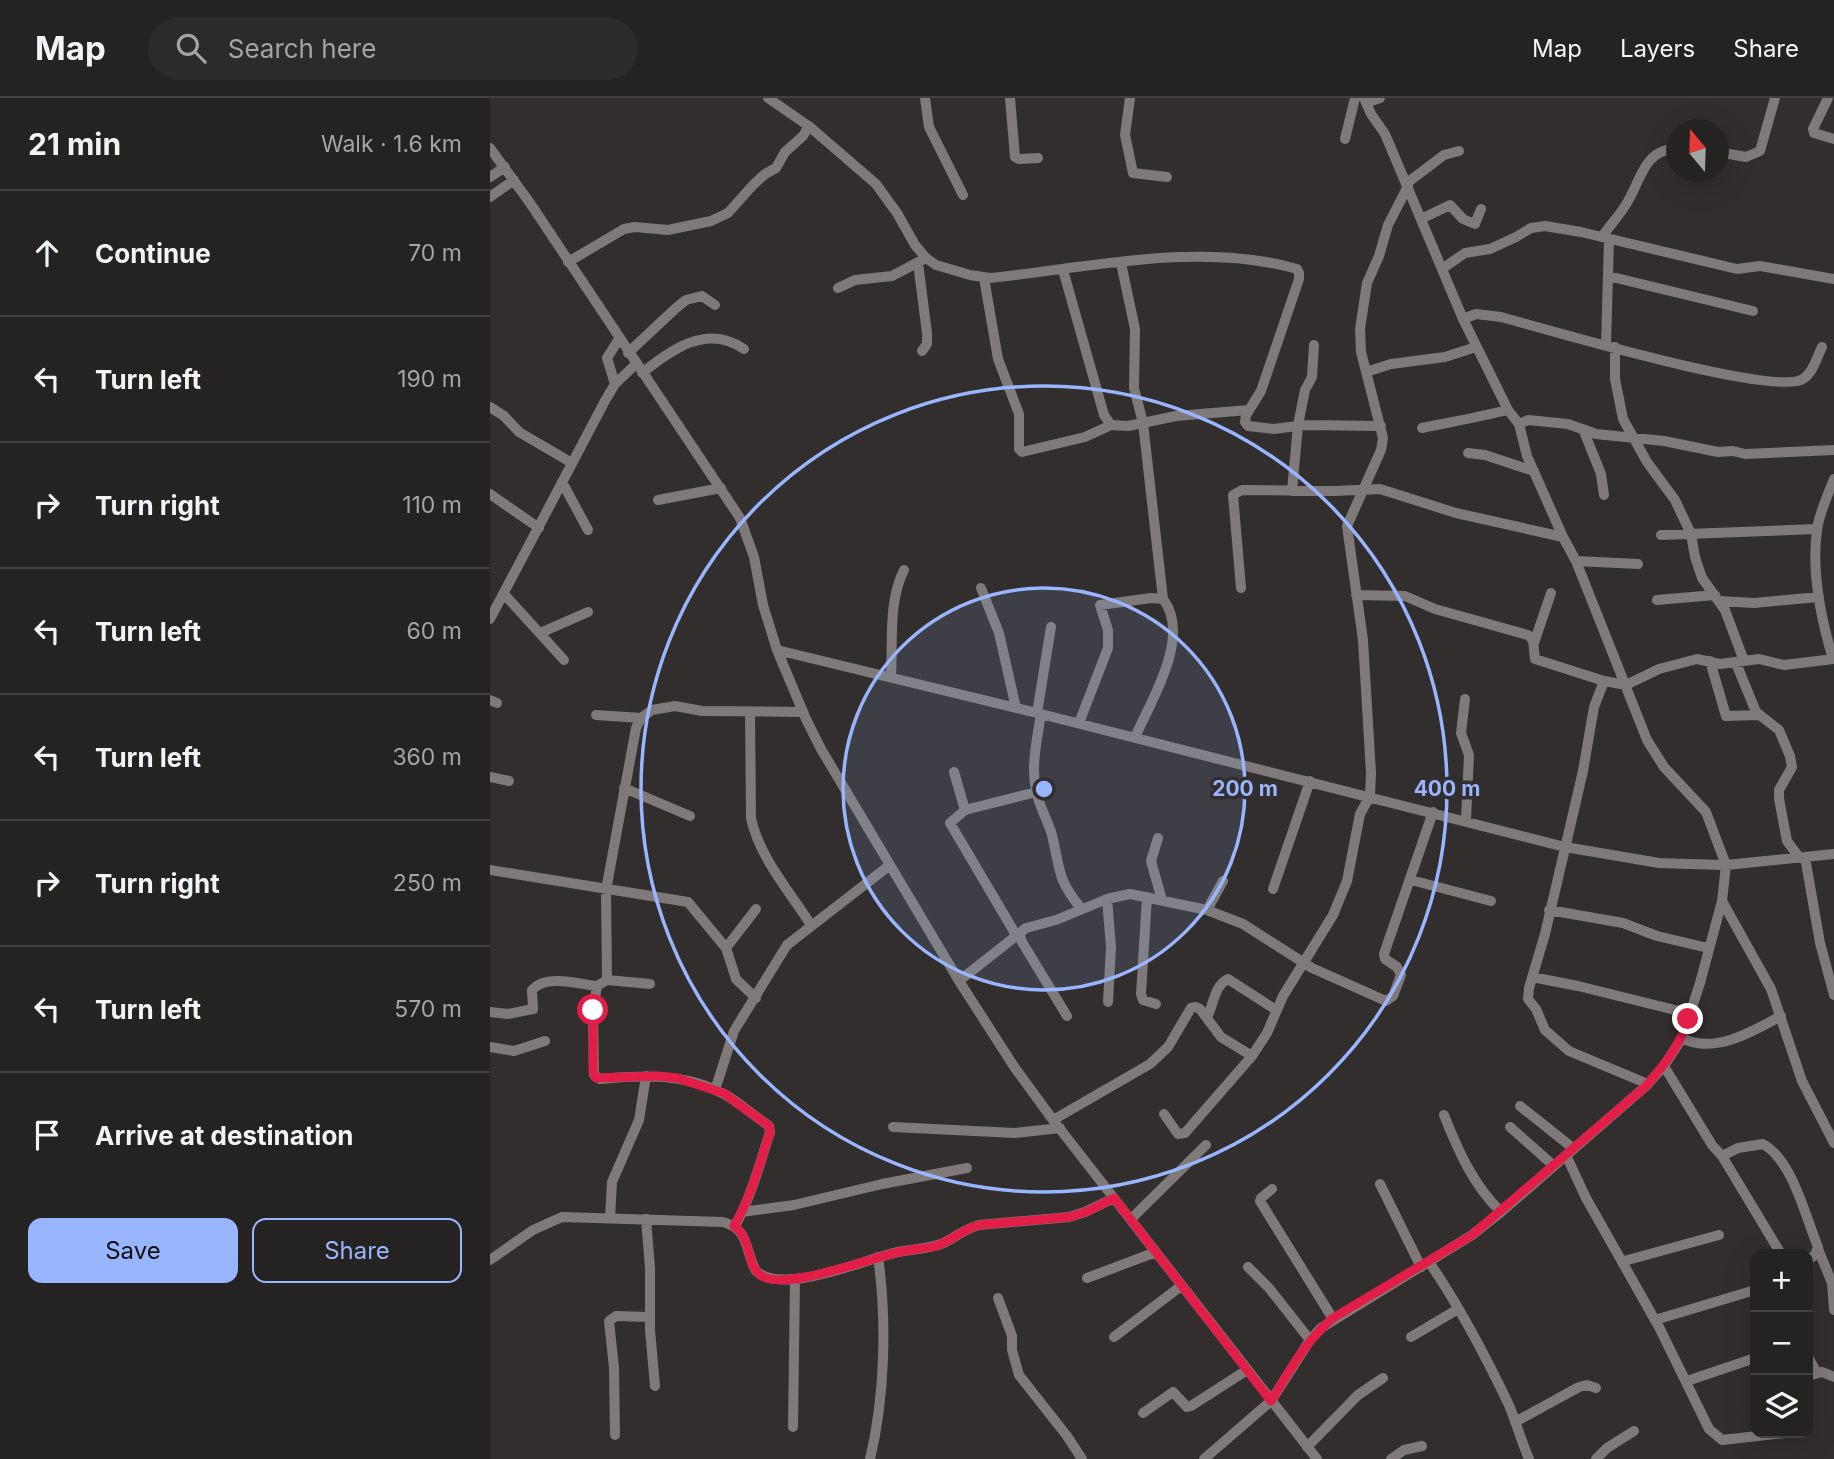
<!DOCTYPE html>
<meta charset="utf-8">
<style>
body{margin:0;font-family:Inter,sans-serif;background:#2d2a2a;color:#f1f3f6}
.controls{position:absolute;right:21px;bottom:21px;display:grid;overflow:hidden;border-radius:14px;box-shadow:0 7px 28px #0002}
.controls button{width:63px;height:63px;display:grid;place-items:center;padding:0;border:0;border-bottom:2px solid #423f40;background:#252222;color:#f1f3f6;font:35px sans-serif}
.compass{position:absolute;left:1176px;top:21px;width:63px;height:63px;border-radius:50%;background:#252222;box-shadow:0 7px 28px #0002;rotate:341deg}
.stop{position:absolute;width:21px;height:21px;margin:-16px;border:5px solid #e11d48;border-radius:50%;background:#fff}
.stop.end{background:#e11d48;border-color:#fff;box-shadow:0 2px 7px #0008}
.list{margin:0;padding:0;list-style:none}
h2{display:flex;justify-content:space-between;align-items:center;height:91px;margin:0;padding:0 28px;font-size:30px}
h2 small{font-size:23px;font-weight:400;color:#a3a4a5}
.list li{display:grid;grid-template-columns:46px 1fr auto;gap:21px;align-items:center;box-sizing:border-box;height:126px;padding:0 28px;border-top:2px solid #423f40}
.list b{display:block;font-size:26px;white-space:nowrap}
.list em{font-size:23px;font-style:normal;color:#a3a4a5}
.actions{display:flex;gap:14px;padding:21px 28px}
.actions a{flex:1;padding:16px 0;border:2px solid #98b5fd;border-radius:14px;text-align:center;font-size:24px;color:#98b5fd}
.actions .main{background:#98b5fd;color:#111}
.icon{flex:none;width:38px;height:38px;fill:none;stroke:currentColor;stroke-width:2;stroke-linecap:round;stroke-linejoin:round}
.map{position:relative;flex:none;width:1344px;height:1361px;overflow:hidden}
header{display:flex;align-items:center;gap:42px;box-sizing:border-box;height:98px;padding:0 35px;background:#252222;border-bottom:2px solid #423f40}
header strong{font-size:33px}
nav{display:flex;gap:38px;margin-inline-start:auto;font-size:24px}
.search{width:490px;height:63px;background:#2d2a2a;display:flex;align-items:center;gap:18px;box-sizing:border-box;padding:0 24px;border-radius:38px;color:#a3a4a5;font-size:26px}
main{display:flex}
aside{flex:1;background:#252222}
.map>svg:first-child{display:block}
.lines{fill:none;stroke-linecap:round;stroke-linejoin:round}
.minor{stroke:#7f7a79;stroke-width:10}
.route{stroke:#e11d48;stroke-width:9}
.ring{fill:none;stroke:#98b5fd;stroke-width:3.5}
.centre{fill:#98b5fd;stroke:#312e2d;stroke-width:3.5}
.ring-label{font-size:21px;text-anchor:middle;font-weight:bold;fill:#98b5fd;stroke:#312e2d;stroke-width:7;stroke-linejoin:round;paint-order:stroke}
</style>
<header>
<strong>Map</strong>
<div class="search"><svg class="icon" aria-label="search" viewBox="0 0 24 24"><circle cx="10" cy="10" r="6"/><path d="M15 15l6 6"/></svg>Search here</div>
<nav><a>Map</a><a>Layers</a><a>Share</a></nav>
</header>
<main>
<aside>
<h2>21 min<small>Walk · 1.6 km</small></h2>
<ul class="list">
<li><svg class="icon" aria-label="ahead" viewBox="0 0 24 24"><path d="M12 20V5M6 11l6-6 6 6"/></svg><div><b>Continue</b></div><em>70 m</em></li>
<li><svg class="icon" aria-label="left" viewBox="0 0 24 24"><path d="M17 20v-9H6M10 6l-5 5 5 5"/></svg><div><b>Turn left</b></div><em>190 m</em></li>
<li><svg class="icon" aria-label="right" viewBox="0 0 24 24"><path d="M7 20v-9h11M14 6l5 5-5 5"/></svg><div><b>Turn right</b></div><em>110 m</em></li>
<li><svg class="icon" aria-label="left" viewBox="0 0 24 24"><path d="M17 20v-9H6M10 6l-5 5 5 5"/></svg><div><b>Turn left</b></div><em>60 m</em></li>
<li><svg class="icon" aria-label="left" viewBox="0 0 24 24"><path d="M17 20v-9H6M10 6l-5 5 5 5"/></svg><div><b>Turn left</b></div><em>360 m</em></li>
<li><svg class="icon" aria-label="right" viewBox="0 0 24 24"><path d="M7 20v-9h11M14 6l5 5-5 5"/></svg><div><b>Turn right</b></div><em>250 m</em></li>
<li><svg class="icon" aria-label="left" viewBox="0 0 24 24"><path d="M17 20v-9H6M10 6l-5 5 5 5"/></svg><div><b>Turn left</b></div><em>570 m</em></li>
<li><svg class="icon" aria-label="arrive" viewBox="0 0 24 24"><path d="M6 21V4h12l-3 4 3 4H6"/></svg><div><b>Arrive at destination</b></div></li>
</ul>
<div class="actions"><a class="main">Save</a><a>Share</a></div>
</aside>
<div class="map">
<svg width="1344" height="1361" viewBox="0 0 1344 1361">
<rect width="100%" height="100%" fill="#312e2d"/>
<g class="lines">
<!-- minor -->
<path class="minor" d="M278 0 320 29 386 86 407 115 425 147 436 160 446 167 480 177 500 180C598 170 710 143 807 171L809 175V181L771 293 756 317 755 324 758 328 784 331 814 327 891 328
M435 0 439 29 473 97
M520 0 525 59 529 61 548 60
M640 0 635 37 643 75 677 79
M1338 0 1323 31 1324 35 1344 41
M876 5 890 0
M855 41 865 0
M0 50 40 105 250 420 264 459 273 507 287 552 316 621 331 651 469 883 525 970 563 1022 827 1361
M1228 54 1256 59 1270 53 1285 0
M0 79 15 69
M917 85 954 57 969 53
M0 99 24 82
M931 121 960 107 973 121 985 126 991 111
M1112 139C1120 127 1131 116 1138 103 1151 81 1155 51 1186 51
M78 164 134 131 145 129 178 132 221 123 238 115 263 87 275 76 286 70 295 54 313 38 319 28
M428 165 437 235V246L432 253
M631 165 645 231 644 290 653 325 673 501C702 538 661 603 645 639
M952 171 975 155 1000 151 1026 139 1041 130 1055 128 1091 134 1247 171 1270 168 1344 181
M573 172 614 317 621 327
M1118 178 1263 213
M494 180 508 261 529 316V351L532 354 595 339 621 327 638 328 686 318 759 312
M348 190 365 182 402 178 436 160
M973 221 986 216 1011 219C1056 231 1284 299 1313 281 1323 275 1327 259 1332 249
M1116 247 1119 141
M1125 249V281L1133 321 1157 364 1185 402 1201 436 1205 459 1212 480 1235 512 1254 563
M138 255 186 210 196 202 212 198 225 207
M876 274 901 266 955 259 986 249
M152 275C181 252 217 225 254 251
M125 286 117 260 129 241
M0 309 14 318 29 334 82 365
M1029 326 1038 322 1078 326 1106 336 1174 343 1228 354 1243 353 1255 356 1344 352
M932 330C961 324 989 319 1018 312
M1093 331 1111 376 1114 397
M978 355 995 357 1044 373
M72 384 98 432
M802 393 808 327 815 292 822 279 824 247
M0 396 49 430
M168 402 231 390
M1171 437 1327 431
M1086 463 1148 466
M491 490 509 535 526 610
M751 490 743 397 752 392 844 393 890 391 966 415 1073 439
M14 496 74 562
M866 497 915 498 945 511 1038 537 1043 542 1045 561 1114 583
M1167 502 1225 497
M1229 503 1264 505 1329 499
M0 521 116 301 125 286 146 266
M50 535 98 514
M1044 545 1061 495
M287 552 551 616 1075 749 1169 765 1199 766 1236 767 1344 756
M1343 561C1331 521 1321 475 1327 432 1329 415 1338 397 1344 381
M1220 563 1236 618 1268 617
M1246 565 1266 614 1289 632 1300 658 1302 669 1289 692V701L1297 743 1309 759
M401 579C403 545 398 503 414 472
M975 601 971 635 979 657 976 722
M0 602 7 605
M260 614 261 720C269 759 300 794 321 827
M547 615 561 529
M551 616C547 642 540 670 547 696 550 710 558 723 562 737 570 770 567 782 591 810
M106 617 151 620
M589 625 618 550V532L610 507 661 500 673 501
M464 674 475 712
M0 679 19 683
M134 690 200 718
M668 740 661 763 672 802
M1315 759 1330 845 1344 897
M0 772 198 804 236 850 246 881 266 900
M921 782 1001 803
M783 791 820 683
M657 799 651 896 653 902 666 906
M617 801 621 849 618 904
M1232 803 1281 891 1312 983 1344 1045
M717 812 733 783
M1059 812 1133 825 1167 838 1218 850
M529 835 532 844 577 918
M526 837 460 725 475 712 546 694
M236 850 266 811
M1042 879 1088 888 1189 913 1198 921
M117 882 116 792 146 630 151 620 162 612 185 608 212 613 313 614
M469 883 536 830 566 822 617 801 640 796 717 812 753 826 822 870 896 903 903 898 911 877 907 869 895 861 894 856 943 714
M160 886 117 882 107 888 103 912 104 977 110 981C152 977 196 975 234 996 250 1005 264 1018 279 1028L280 1034C270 1065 261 1099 245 1128
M0 914 18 916 43 911 42 892C56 876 88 886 107 888
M717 919C724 906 724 888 738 881L786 912
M1192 940C1224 957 1263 933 1291 918
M0 949 24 953 55 943
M1174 968 1222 1047 1232 1058 1291 1156
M1158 986 1079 953 1055 932 1046 911 1038 901 1039 890 1055 836 1093 673 1104 609 1114 583 1136 587 1169 571 1207 561 1230 566 1269 561 1294 567 1344 561
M225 992 244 933 297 847 400 767
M1030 1008 1084 1051
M674 1016 688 1036 695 1035 762 958 777 935 793 898 843 817 857 783 870 716 880 698 881 675 873 542 857 428 891 352 893 340 871 254 870 231 877 185 889 158 898 127 918 88
M954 1017C968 1052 983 1087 1011 1114
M563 1022 660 966 678 949 701 910 706 909 710 911 731 939 762 958
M403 1029 525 1035 570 1030
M1020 1029 1064 1068
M1076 1057 1096 1100 1170 1231 1219 1331 1232 1342 1294 1335
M1232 1058 1248 1050 1273 1046C1303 1063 1315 1118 1328 1149L1325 1157 1318 1162
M890 1086 931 1169
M782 1091 771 1100 770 1103 843 1221
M252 1114 304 1107 392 1086 477 1070
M120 1120 122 1084 149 1022 156 978
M156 1121 160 1170V1232L165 1288
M641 1121 716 1047
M1328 1151 1342 1185 1344 1212
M0 1162 43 1132 72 1119 233 1124C260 1131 255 1154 266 1173 293 1198 375 1161 408 1154 422 1151 438 1151 451 1146 465 1140 474 1131 489 1127L579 1119 595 1114 624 1100
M1134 1163 1229 1137
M939 1164C970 1209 995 1257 1018 1305 1026 1323 1031 1343 1039 1361
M758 1169 779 1190 820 1242
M597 1180 666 1154
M508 1200 522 1238V1252L529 1277 577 1338 592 1361
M1165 1222 1265 1192
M624 1239 691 1188
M921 1239 968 1211
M1318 1259 1327 1275
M1318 1278 1332 1274 1344 1279
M1197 1283 1265 1260
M653 1315 683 1294 697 1309 701 1308 757 1272
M1025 1324 1089 1289 1097 1287 1106 1290
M303 1329 305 1181
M125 1337 124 1270 119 1223 126 1218 159 1219
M817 1349 868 1297 893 1280
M380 1361C395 1299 397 1222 388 1159
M714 1361 781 1303 820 1242 831 1230 982 1137 1011 1114 1156 988 1174 968 1192 940 1210 885 1232 803 1236 767 1216 714 1174 669 1157 642 1086 463 1073 439 1037 358 1029 326 1018 312 973 221 895 36 881 16 874 0
M901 1361 914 1352 932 1348
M1106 1361 1117 1350 1144 1333"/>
</g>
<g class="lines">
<!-- route -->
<path class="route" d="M103 912V974L106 980 167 978 187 980 233 995 279 1028 280 1034C270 1065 261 1099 244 1128 263 1141 255 1168 272 1178 296 1193 380 1160 409 1154 421 1151 434 1151 446 1148 462 1143 473 1131 489 1127L579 1119 596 1114 624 1100 781 1303C799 1274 816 1242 843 1220L982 1137 1156 988C1174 967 1190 948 1198 921"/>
</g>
<!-- distance rings -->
<circle cx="554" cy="691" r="201" fill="#98b5fd" fill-opacity=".12"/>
<g class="ring">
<circle cx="554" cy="691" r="201"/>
<circle cx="554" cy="691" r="403"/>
</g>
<circle cx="554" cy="691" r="10" class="centre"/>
<g class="ring-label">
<text x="755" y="698">200 m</text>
<text x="957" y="698">400 m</text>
</g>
</svg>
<div class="controls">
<button>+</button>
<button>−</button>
<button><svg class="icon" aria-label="layers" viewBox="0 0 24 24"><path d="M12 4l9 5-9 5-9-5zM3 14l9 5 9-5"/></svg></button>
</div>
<svg class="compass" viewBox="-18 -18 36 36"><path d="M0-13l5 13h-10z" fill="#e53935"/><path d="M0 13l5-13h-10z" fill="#a3a4a5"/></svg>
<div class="stop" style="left:103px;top:912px"></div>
<div class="stop end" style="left:1198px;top:921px"></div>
</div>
</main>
